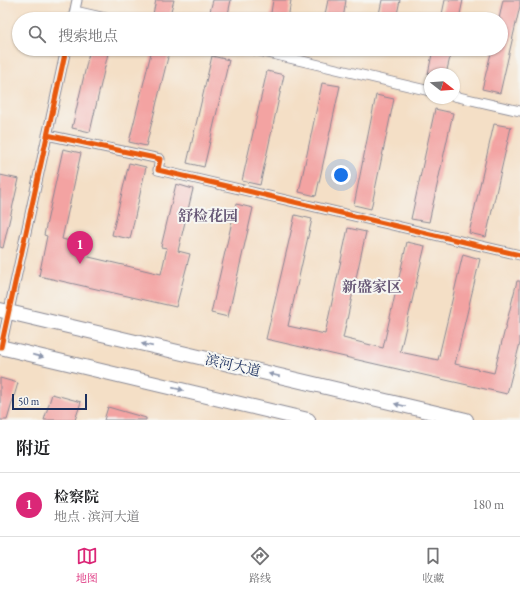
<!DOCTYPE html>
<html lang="zh">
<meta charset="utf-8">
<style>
body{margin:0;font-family:"EB Garamond","Noto Serif SC",serif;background:#f6f6f6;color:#202124}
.compass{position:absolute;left:424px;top:68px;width:36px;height:36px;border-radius:50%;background:#fff;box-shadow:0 1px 3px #0004;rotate:107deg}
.scale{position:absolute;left:12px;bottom:10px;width:75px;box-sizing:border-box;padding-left:4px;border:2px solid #1b2f5e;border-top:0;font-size:11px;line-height:14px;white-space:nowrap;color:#1b2f5e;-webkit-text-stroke:3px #f6f6f2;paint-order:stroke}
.you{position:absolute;left:341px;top:175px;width:14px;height:14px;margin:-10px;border:3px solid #fff;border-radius:50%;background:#1a73e8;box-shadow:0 0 0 6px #1a73e833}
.badge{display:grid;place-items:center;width:26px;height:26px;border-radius:50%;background:#db2777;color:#fff;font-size:13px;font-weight:700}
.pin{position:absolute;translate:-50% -33px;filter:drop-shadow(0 1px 2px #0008)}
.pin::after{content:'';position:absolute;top:21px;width:14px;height:12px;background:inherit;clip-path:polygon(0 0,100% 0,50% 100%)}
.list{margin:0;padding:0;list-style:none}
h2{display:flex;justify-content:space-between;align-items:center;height:52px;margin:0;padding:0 16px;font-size:17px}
h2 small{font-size:13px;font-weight:400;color:#757577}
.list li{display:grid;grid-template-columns:26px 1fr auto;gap:12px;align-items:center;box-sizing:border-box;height:64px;padding:0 16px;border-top:1px solid #e0e0e0}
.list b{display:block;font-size:15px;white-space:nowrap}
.list p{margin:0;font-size:13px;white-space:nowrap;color:#757577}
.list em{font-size:13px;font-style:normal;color:#757577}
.icon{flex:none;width:22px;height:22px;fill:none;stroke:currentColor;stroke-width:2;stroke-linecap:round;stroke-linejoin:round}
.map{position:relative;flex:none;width:520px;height:420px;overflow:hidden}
.search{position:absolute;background:#fff;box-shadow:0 1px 3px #0004;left:12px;right:12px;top:12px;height:44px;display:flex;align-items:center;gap:10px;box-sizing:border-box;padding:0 14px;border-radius:22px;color:#757577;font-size:15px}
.sheet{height:116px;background:#fff}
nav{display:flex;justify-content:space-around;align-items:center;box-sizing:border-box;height:56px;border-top:1px solid #e0e0e0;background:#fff;font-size:11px;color:#757577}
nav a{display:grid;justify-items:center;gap:2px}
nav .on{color:#db2777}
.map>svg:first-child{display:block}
.building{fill:#f3a3a2}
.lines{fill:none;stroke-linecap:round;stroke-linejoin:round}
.minor-casing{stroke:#888792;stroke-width:11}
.primary-casing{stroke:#888792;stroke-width:16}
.minor{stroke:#fff;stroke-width:9}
.primary{stroke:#fff;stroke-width:14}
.cycleway-casing{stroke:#f6f6f2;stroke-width:8}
.cycleway{stroke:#e8590c;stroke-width:5}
.oneway{fill:#8d97ae}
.labels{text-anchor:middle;stroke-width:4;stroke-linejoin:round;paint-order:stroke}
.street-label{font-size:14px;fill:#1b2f5e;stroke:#f6f6f2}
.neighbourhood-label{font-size:15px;font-weight:bold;fill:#675876;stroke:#f6f6f2}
</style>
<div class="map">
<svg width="520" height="420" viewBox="0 0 520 420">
<rect width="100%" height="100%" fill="#f6f6f2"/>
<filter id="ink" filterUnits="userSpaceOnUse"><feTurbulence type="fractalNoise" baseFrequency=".025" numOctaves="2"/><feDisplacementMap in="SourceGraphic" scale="8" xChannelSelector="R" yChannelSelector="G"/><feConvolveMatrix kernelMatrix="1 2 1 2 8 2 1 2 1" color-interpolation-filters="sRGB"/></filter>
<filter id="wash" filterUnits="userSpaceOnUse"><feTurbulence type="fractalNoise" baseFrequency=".012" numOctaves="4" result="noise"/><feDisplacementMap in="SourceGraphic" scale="16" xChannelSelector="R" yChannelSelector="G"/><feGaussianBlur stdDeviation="0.9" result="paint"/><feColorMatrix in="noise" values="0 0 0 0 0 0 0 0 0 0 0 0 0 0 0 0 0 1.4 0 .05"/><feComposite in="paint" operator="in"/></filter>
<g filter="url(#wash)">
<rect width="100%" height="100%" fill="#f4dfc6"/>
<g id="blocks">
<!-- building -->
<path class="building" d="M156 0H174L169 18 153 14Z
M213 0H231L227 19H208Z
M273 0H291L288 19H270Z
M328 0H346L343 19H324Z
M382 0H400L396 19H378Z
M445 0H463L459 19H441Z
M503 0H520V6L500 93 482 89 492 49H501V19H499Z
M90 49H109L90 132 72 128Z
M152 49H170L146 146 129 142Z
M433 49H452L446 74H428Z
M212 56 229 60 204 167 187 163Z
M267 71 284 75 260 185 242 181Z
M322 83 340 86 316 196 299 192Z
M376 95 394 99 371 209 354 205Z
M435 109 453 113 429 222 411 219Z
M494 124 511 127 486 237 469 233Z
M63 149 81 153 62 239 74 242 72 253 161 274 167 248 161 247 176 184 193 189 178 251 190 254 176 307 39 276 47 236 44 235Z
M129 163 146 167 130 239 112 235Z
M0 175 19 179 3 248 0 247Z
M236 204 253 208 228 317 211 313Z
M295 215 312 219 288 326 325 334 348 228 366 232 343 338 383 348 407 242 425 246 400 352 438 360 463 254 480 259 455 364 494 373 517 281H520V343L507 394 266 339Z
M0 378 18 383 7 420H0Z
M52 394 81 402 75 420H44Z
M108 407 146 418V420H104Z"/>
</g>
</g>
<g filter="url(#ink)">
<use href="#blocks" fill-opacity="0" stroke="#888792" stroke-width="1"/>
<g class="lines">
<defs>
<path id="minor" d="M75 11 110 19
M73 19 77 0
M251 49 430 91
M454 96 520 111
M47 135 160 159 158 170 520 255
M1 347 66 49"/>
<path id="primary" d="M0 310 466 420
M0 347 308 420"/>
</defs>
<!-- minor casing -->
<use href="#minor" class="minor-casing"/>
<!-- primary casing -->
<use href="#primary" class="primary-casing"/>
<!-- minor -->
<use href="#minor" class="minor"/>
<!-- primary -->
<use href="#primary" class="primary"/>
<defs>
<path id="cycleway" d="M47 135 160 159 158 170 520 255
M1 347 66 49"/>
</defs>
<!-- cycleway casing -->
<use href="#cycleway" class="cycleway-casing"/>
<!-- cycleway -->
<use href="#cycleway" class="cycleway"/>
</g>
<!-- one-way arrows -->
<defs><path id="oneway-solid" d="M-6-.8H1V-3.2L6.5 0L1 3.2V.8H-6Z"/></defs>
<g class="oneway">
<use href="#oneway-solid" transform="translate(147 345) rotate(-167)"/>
<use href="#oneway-solid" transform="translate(38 356) rotate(13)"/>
<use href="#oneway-solid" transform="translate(274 375) rotate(-167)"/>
<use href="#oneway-solid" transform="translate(178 389) rotate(13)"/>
<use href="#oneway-solid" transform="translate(400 405) rotate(-167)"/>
</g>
</g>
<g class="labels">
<!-- street labels -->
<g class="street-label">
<text transform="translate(233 365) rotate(13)" y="5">滨河大道</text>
</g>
<!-- neighbourhood labels -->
<g class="neighbourhood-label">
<text x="208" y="221">舒检花园</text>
<text x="372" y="292">新盛家区</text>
</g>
</g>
</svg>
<svg class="compass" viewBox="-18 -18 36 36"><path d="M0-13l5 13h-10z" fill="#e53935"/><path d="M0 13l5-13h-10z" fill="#757577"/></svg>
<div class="scale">50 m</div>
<div class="you"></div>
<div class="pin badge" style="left:80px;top:264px">1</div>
<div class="search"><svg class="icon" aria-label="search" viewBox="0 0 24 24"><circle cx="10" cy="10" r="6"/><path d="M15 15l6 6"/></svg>搜索地点</div>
</div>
<section class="sheet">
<h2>附近<small></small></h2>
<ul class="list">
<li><span class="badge">1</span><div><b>检察院</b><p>地点 · 滨河大道</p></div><em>180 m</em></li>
</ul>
</section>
<nav>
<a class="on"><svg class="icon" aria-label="map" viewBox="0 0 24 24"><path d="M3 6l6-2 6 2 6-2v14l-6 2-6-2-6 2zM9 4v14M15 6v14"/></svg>地图</a>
<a><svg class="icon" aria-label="directions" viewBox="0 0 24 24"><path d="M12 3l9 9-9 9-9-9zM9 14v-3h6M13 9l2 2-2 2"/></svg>路线</a>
<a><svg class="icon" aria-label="saved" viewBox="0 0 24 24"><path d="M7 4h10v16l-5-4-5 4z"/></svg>收藏</a>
</nav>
